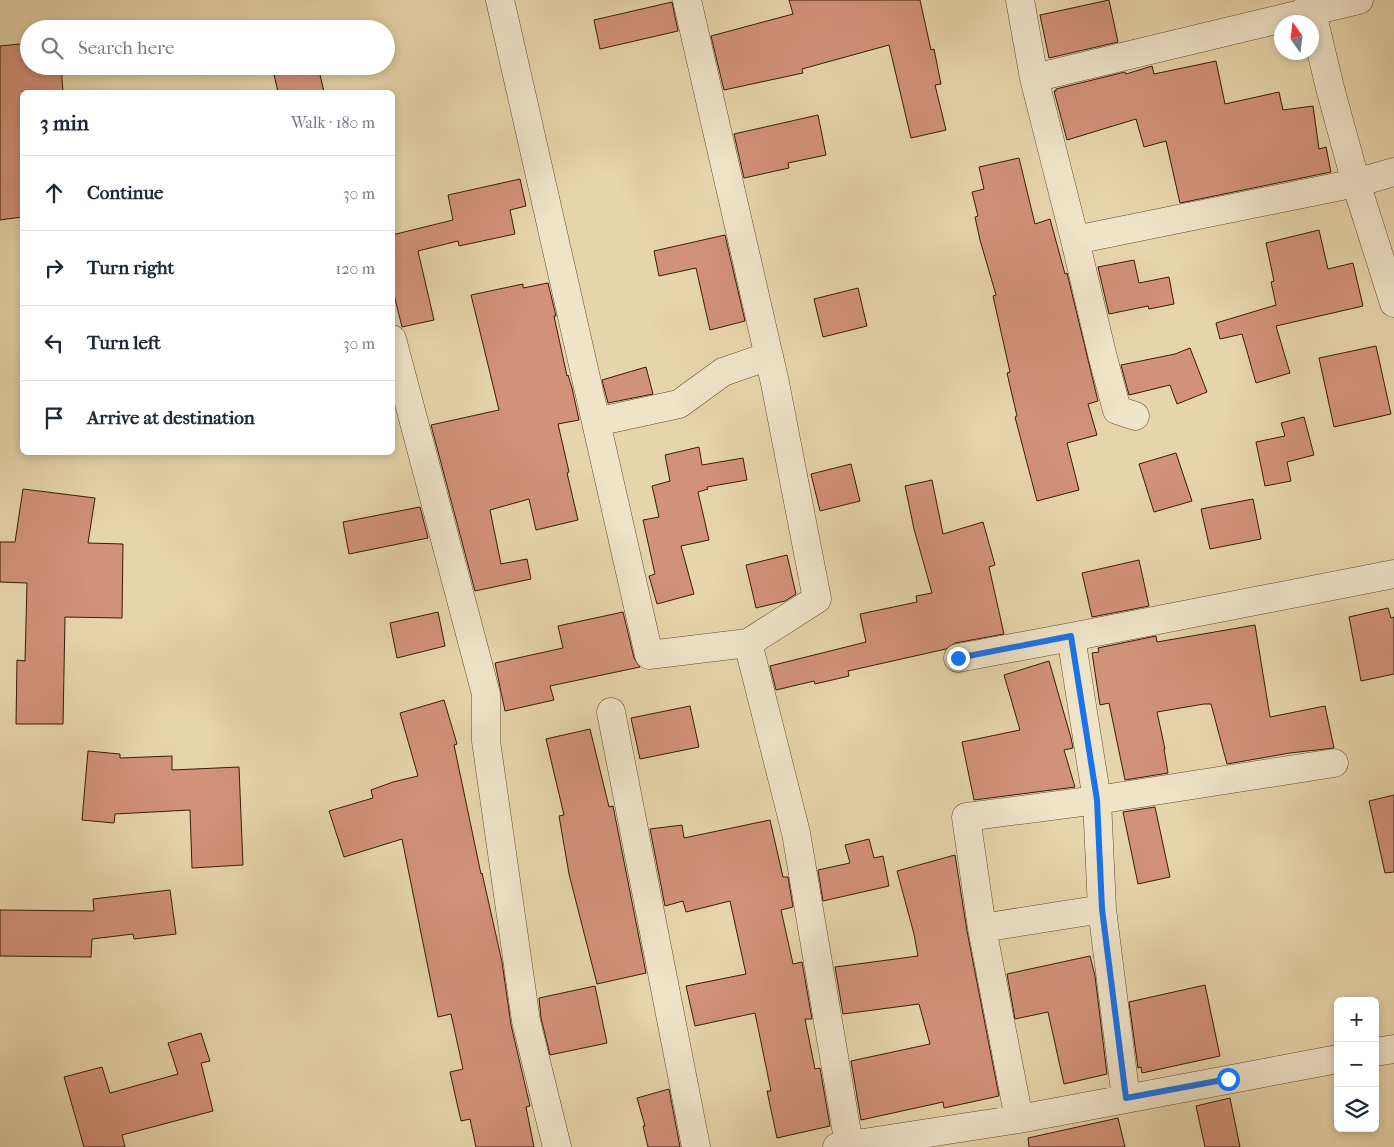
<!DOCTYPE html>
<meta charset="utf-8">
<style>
body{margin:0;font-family:"IM FELL French Canon",serif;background:#f2f2f3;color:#1f2937}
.controls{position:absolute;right:15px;bottom:15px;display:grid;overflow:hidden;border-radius:8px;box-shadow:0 2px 8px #0003}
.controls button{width:45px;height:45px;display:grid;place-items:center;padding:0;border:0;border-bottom:1px solid #e0e1e3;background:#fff;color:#1f2937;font:25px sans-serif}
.compass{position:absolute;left:1274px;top:15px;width:45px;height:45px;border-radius:50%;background:#fff;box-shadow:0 2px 8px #0003;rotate:346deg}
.stop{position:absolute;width:15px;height:15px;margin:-11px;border:4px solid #1a73e8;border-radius:50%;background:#fff}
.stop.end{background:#1a73e8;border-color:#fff;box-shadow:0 1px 5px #0008}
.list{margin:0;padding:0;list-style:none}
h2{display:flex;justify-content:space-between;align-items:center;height:65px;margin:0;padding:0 20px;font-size:21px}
h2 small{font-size:16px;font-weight:400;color:#747a83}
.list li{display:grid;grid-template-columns:32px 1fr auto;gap:15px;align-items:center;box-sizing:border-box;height:75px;padding:0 20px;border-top:1px solid #e0e1e3}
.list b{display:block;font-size:19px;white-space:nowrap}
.list em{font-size:16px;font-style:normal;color:#747a83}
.icon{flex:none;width:28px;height:28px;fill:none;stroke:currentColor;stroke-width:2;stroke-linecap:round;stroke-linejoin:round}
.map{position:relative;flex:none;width:1394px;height:1147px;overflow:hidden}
.search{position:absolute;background:#fff;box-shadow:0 2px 8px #0003;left:20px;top:20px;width:375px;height:55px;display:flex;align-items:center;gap:12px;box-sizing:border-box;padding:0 18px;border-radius:28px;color:#747a83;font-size:19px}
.panel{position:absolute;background:#fff;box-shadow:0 2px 8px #0003;left:20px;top:90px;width:375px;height:365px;border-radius:8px}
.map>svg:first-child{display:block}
.building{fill:#d29179;stroke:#381b08}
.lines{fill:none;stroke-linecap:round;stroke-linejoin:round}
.minor-casing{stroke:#644930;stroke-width:29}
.minor{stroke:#efe3c8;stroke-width:28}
.route{stroke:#1a73e8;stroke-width:6}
</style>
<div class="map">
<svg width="1394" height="1147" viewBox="0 0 1394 1147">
<rect width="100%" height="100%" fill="#e6d4aa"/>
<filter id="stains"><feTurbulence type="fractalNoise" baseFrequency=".004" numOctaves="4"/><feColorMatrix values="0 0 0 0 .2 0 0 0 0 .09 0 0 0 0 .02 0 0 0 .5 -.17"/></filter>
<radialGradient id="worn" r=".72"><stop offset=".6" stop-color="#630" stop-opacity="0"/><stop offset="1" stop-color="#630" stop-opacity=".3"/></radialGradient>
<!-- building -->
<path class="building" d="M789 0H920L931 50 934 49 941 84 935 85 946 130 911 138 889 45 802 69 803 73 724 90 711 36 793 14Z
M1109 0 1118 42 1049 58 1040 15Z
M672 2 678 31 600 49 594 20Z
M29 43V66H61L63 92H22V217L0 220V46Z
M1216 61 1225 104 1279 92 1283 110 1313 106 1319 149 1326 147 1331 172 1180 203 1166 141 1144 147 1136 119 1067 140 1054 91H1056V89L1125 72 1126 74 1152 66 1154 74Z
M272 66H318L324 92H278Z
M818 115 826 155 788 163 789 168 744 178 734 134Z
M1019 158 1035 224 1050 219 1065 274 1067 273 1098 401 1088 404 1097 435 1067 443 1079 490 1037 501 1015 417 1017 416 1007 373 1010 372 993 296 996 295 980 240 975 217 978 216 972 192 984 189 979 167Z
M520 179 526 206 510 210 515 234 459 246 458 241 418 251 434 320 402 327 392 287V235L453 220 448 195Z
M1319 230 1328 269 1353 263 1363 306 1276 326 1290 373 1256 383 1242 334 1220 339 1216 323 1276 305 1271 282 1274 281 1266 243Z
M725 235 745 321 710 330 696 268 659 276 654 251Z
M1134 260 1139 283 1169 277 1174 304 1149 309 1148 306 1109 314 1098 267Z
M548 283 556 316H554L567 376 568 375 572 388 579 420 558 424 569 472 567 473 578 520 536 530 529 499 490 510 501 564 527 559 531 579 475 591 431 425 499 410 471 295 523 284V288Z
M858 288 867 326 823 337 814 299Z
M1376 346 1391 414 1334 427 1319 358Z
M1190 348 1207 392 1177 404 1170 385 1129 395 1121 365 1175 354Z
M646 367 653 394 608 403 602 380Z
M1304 417 1314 455 1287 462 1291 481 1265 486 1256 442 1285 436 1281 423Z
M699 447 702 465 743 458 747 480 707 487 708 489 698 492 709 540 681 546 694 594 657 604 649 576 655 574 643 520 659 517 652 486 670 481 665 455Z
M1176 453 1192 501 1154 512 1139 464Z
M851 464 860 501 820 511 811 474Z
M932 480 943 534 983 522 995 565 989 567 1004 634 955 643 946 649 848 671 849 676 815 684 814 681 776 690 770 666 866 642 860 614 917 602 916 596 932 593 914 529 905 486Z
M23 489 95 498 88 543 123 544 122 618 65 617 63 724H16L17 660 25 661 27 583 0 582V542H15Z
M1253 499 1261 539 1210 549 1201 509Z
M420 507 428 538 349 554 343 522Z
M787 555 796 594 785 601 756 608 746 565Z
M1139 560 1149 606 1092 617 1082 573Z
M1388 608 1391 618 1394 617V674L1361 681 1349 617Z
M438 612 445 646 397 658 390 623Z
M623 612 634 658 640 667 550 686 554 700 505 711 495 663 563 648 558 626Z
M1255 625 1270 717 1325 706 1334 748 1290 753 1227 764 1211 704H1204L1157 712 1165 749H1164L1168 773 1125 780 1109 703 1100 705 1092 653 1099 652 1098 648 1156 636 1157 642Z
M1049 661 1071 738 1073 748 1064 750 1075 787 974 800 962 742 1020 730 1004 675Z
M444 700 457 744 454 745 481 874 482 873 502 962 511 1025 530 1106 526 1107 534 1147H476L470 1119 461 1121 450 1072 463 1069 451 1014 438 1017 402 839 344 857 329 811 373 798 371 790 393 782 418 776 400 713Z
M690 706 699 747 640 759 631 718Z
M590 729 609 807 613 806 646 973 597 984 569 874 559 816 564 815 546 739Z
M88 751 120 754V758L172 756V770L239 767 243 865 192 868 190 810 115 814 114 823 82 820Z
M1394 795V872L1385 873 1369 801Z
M1155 807 1170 877 1138 884 1123 812Z
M770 820 783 877H788L793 907 781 910 793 964 802 962 812 1019H805L815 1069 820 1068 830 1126 777 1138 767 1091H771L755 1013 695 1026 686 986 746 974 730 901 686 912 683 901 665 906 650 829 682 825 684 838Z
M869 839 874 858 883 856 889 886 823 901 818 870 850 863 845 845Z
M955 855 967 931 999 1096 944 1108 943 1102 861 1120 851 1061 930 1044 919 1004 843 1014 835 967 918 956 914 934 897 871Z
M170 890 176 934 134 939 133 934 92 939 91 957 0 956V910L94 911 93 899Z
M1090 956 1095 976 1107 1074 1064 1084 1048 1012 1015 1019 1007 974Z
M1205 985 1220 1056 1142 1073 1141 1067 1138 1068 1129 1002Z
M595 986 607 1043 550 1055 541 1018 539 998Z
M201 1033 210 1061 201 1063 213 1111 122 1135 125 1147H84L64 1077 102 1067 110 1093 178 1074 168 1043Z
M669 1089 680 1147H648L643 1126H645L637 1098Z
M1230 1098 1240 1147H1205L1196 1106Z
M1118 1118 1125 1147H1029L1028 1138Z"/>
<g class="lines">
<defs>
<path id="minor" d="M500 0 649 655 748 643 817 599 775 383 687 0
M1020 0 1034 78 1075 240
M1309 0 1330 88 1356 183 1394 303
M1034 78 1359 0
M392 339 486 694V741L526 1021 557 1147
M1135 416 1117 410 1103 358 1075 240 1356 183 1394 172
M596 422 679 404 723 372 769 356
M748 643 796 833 849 1145
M958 658 1071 637
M611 712 696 1147
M982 928 1102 909
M1375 1052 1394 1049
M1126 1099 1102 909 1097 800 1071 637 1394 574
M1019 1119 982 928 966 817 1097 800 1334 763
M837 1147 1019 1119 1338 1059"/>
</defs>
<!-- minor casing -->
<use href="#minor" class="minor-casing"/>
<!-- minor -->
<use href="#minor" class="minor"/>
</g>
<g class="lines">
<!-- route -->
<path class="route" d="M958 658 1071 636 1097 800 1102 909 1126 1098 1228 1079"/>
</g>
<rect width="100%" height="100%" filter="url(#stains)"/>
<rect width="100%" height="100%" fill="url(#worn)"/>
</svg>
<div class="controls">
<button>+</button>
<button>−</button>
<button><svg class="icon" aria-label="layers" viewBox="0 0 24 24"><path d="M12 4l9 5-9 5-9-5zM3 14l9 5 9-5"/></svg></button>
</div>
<svg class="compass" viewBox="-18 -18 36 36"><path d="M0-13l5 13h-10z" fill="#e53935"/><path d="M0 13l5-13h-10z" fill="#747a83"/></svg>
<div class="stop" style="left:1228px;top:1079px"></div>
<div class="stop end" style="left:958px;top:658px"></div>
<div class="search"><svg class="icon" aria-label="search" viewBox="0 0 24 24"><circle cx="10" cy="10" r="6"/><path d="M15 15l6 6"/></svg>Search here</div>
<section class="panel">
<h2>3 min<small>Walk · 180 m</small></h2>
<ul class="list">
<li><svg class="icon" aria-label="ahead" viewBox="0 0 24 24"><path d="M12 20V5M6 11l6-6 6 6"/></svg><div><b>Continue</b></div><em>30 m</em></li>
<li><svg class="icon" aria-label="right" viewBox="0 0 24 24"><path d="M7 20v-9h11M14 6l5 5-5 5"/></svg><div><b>Turn right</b></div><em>120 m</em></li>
<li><svg class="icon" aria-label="left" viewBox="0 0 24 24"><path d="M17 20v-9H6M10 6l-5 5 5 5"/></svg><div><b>Turn left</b></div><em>30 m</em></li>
<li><svg class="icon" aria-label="arrive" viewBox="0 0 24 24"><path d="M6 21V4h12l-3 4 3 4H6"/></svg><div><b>Arrive at destination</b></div></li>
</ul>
</section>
</div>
